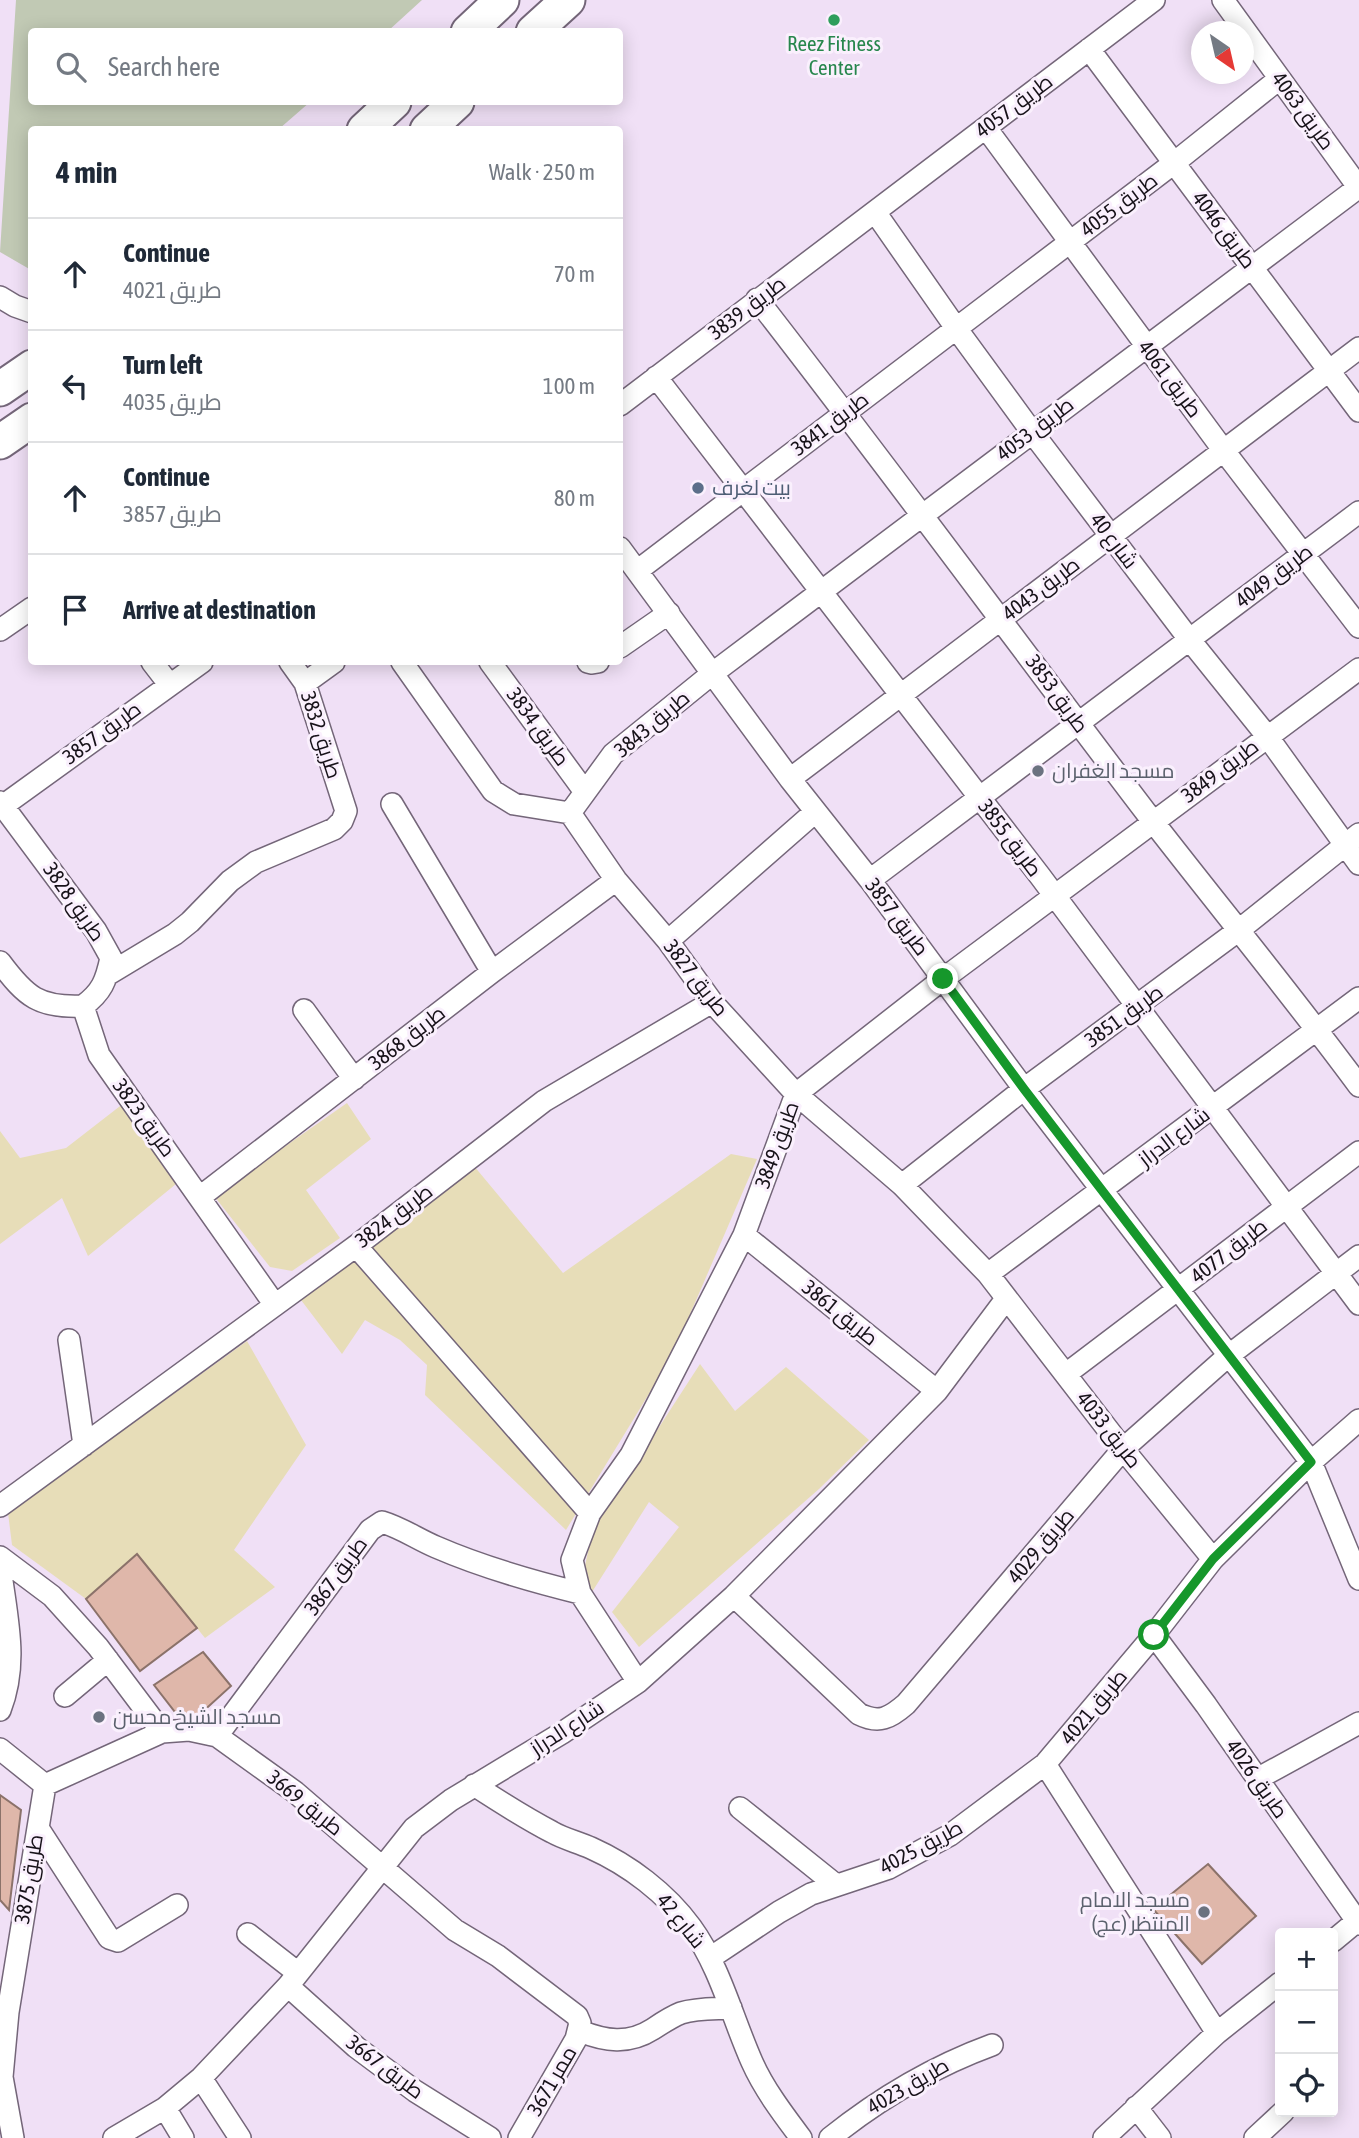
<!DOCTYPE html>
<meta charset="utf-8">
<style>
body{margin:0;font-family:"Asap Condensed",Cairo,sans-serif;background:#f6f6f7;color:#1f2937}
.controls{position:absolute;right:21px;bottom:21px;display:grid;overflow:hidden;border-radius:7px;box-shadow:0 4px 18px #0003}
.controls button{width:63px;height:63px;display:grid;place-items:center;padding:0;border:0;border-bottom:2px solid #e0e1e3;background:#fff;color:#1f2937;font:35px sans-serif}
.compass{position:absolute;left:1191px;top:21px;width:63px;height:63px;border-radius:50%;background:#fff;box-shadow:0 4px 18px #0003;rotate:146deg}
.stop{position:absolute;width:21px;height:21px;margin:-16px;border:5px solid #16972b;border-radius:50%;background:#fff}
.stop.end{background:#16972b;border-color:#fff;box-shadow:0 2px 7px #0008}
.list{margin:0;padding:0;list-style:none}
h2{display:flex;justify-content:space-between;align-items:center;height:91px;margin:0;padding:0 28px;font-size:30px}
h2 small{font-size:23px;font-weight:400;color:#747a83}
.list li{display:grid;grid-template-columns:46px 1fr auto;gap:21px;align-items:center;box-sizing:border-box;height:112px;padding:0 28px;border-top:2px solid #e0e1e3}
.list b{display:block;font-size:26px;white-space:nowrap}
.list p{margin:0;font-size:23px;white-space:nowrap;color:#747a83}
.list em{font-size:23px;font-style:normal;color:#747a83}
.icon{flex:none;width:38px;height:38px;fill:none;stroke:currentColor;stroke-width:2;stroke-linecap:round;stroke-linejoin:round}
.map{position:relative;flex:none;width:1359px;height:2138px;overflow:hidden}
.search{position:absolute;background:#fff;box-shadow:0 4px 18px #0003;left:28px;top:28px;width:595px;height:77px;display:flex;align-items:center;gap:18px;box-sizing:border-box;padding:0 24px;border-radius:7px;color:#747a83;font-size:26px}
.panel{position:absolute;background:#fff;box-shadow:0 4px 18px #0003;left:28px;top:126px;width:595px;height:539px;border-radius:7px}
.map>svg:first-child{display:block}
.green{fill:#c1c9b4}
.sand{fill:#e7ddb8}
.building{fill:#dfb7aa;stroke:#8b726a;stroke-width:2}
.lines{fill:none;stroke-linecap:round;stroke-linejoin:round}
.minor-casing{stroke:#746679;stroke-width:24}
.primary-casing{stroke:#746679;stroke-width:37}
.minor{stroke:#fff;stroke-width:21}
.primary{stroke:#fff;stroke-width:33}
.route{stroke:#16972b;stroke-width:9}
.leisure-dot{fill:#2e9e5b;stroke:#faf0fd;stroke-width:2.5}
.service-dot{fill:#5c6f8a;stroke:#faf0fd;stroke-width:2.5}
.worship-dot{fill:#6b7280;stroke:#faf0fd;stroke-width:2.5}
.labels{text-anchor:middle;stroke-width:6;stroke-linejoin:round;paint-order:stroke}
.leisure-label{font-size:21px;fill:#27864d;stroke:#faf0fd}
.street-label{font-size:21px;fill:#171219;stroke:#faf0fd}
.service-label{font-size:21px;fill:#4e5e75;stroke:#faf0fd;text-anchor:start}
.worship-label{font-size:21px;fill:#5b616d;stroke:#faf0fd;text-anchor:start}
</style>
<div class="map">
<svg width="1359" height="2138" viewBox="0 0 1359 2138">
<rect width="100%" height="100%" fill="#f0e0f6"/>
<!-- green -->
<path class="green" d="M16 0H422L388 31 32 32V102H310L279 129 32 130 31 270 0 252Z"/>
<!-- sand -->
<path class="sand" d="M124 1103 176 1184 88 1256 62 1198 0 1244V1131L20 1158 66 1148Z
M347 1103 371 1139 306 1190 340 1238 292 1271 270 1267 214 1196Z
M731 1154 757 1159 672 1356 566 1530 425 1395 427 1365 400 1340 365 1320 342 1354 301 1300 474 1166 563 1273Z
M247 1341 306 1445 234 1550 275 1587 205 1638 137 1554 86 1599 12 1545 8 1513Z
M700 1364 735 1411 786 1367 869 1440 819 1489 639 1647 612 1612 679 1527 649 1502 592 1592 584 1570 593 1529Z"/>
<!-- building -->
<path class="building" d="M137 1554 197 1628 140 1671 86 1599Z
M203 1652 231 1686 198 1716 175 1712 154 1685Z
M0 1795 21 1810 9 1910 0 1900Z
M1208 1864 1256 1916 1202 1964 1153 1909Z"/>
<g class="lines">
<defs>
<path id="minor" d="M1223 0 1359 188
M1089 49 1359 411
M986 128 1224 451 1359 627
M875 212 956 328 1032 432 1189 639 1267 736 1359 864
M0 297 15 306 32 312
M757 299C891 471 1019 646 1151 819 1220 908 1292 995 1359 1086
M656 377 1040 876 1359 1304
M620 405 1154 0
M620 548 790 779 870 880 1024 1089 1311 1462 1359 1579
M637 571 1174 163 1279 79
M0 630 32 608
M620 647 669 613
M152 662 169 684
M402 662 493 791 514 804 570 813 616 880 668 941 712 1002 796 1094 902 1185 988 1274 1123 1449 1213 1559
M490 662 585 792
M588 662 592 663 598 662
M305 683 334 662
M790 779 1359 348
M0 802 96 931 111 958C106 981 102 992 83 1006
M392 804 492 972
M4 805 202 662
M570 813 613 754 713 673 1359 187
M870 880 1359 512
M668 941 815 812
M0 962C26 997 39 1008 83 1006
M107 975 175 934 190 922 230 881 256 862 334 829 342 821 346 811 305 683 290 662
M83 1006 99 1055 275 1305
M304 1010 354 1079
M902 1185 1024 1089 1239 930 1359 834
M200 1197 492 972 616 880
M744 1235 937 1391
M356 1246 590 1513
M988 1274 1359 998
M69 1340 84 1445
M1066 1374 1359 1152
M0 1506 356 1246 544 1101 712 1002
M0 1557 52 1596 98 1647 162 1732
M0 1566C6 1616 19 1662 0 1710
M734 1596 859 1714C879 1724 890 1718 906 1704L1123 1449 1228 1356 1359 1256
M1154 1635 1206 1705 1359 1924
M638 1682 580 1593 572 1560 590 1513 631 1455 744 1235 796 1094 943 979 1359 669
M65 1696 108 1660
M217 1736 370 1530 382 1522C402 1528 417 1539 436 1547 482 1567 531 1581 580 1593
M0 1749 45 1785
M1045 1764 1217 2033
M1257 1779 1359 1723
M45 1785 162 1732 189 1730 217 1736 295 1792 455 1930 498 1956 577 2016 580 2023 576 2039 519 2138
M474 1785C500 1802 525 1818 552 1832 564 1839 578 1842 591 1848 629 1865 666 1893 691 1927 720 1967 732 2017 752 2062 764 2089 783 2114 801 2138
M740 1808 836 1885
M38 1828 109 1938 118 1941 177 1905
M248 1934 298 1973
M1333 1941 1357 1921
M710 1958 779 1912 811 1894 889 1868 950 1835 1045 1764 1154 1635 1213 1559 1311 1462 1359 1420
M288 1986 356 2047 415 2091 490 2138
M580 2031C605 2041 628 2045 653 2029 662 2023 671 2017 681 2013 697 2008 714 2009 731 2008
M201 2078 240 2138
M1136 2107 1160 2138
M165 2108 183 2138
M13 2138 2 2077 8 2012 45 1785
M114 2138 165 2108 201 2078 288 1986 414 1828 451 1800 562 1733 638 1682 734 1596 937 1391 1006 1299
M830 2138C880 2098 932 2067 992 2045
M1104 2138 1217 2033 1280 1983
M1255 2138 1283 2112"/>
<path id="primary" d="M468 32 502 0
M533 32 568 0
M364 130 394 102
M427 130 457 102
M0 389 32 367
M0 442 32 420"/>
</defs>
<!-- minor casing -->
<use href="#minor" class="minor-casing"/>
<!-- primary casing -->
<use href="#primary" class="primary-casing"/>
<!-- minor -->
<use href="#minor" class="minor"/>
<!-- primary -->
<use href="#primary" class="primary"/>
</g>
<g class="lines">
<!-- route -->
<path class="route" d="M943 979 1024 1089 1311 1462 1213 1559 1154 1635"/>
</g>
<!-- markers -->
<circle class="leisure-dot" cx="834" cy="20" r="7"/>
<circle class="service-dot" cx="698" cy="488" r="7"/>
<g class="worship-dot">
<circle cx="1038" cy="771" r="7"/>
<circle cx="99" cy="1717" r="7"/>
<circle cx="1204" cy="1912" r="7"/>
</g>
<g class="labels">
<!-- leisure labels -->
<g class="leisure-label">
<text x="834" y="51">Reez Fitness<tspan x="834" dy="24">Center</tspan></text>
</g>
<!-- street labels -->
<g class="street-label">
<text transform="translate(1014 106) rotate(-37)" y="7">طريق 4057</text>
<text transform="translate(1303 111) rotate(54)" y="7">طريق 4063</text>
<text transform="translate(1119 205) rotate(-37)" y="7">طريق 4055</text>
<text transform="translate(1224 230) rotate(53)" y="7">طريق 4046</text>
<text transform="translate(747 308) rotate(-37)" y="7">طريق 3839</text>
<text transform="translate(1170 379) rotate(53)" y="7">طريق 4061</text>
<text transform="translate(830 424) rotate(-37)" y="7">طريق 3841</text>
<text transform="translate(1035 429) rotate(-37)" y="7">طريق 4053</text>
<text transform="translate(1114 541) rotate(53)" y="7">شارع 40</text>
<text transform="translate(1274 576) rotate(-37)" y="7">طريق 4049</text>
<text transform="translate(1041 589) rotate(-37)" y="7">طريق 4043</text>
<text transform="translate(1057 694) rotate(54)" y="7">طريق 3853</text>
<text transform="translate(652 724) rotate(-40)" y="7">طريق 3843</text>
<text transform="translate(538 727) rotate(54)" y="7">طريق 3834</text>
<text transform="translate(102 733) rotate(-36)" y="7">طريق 3857</text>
<text transform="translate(321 735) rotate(72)" y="7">طريق 3832</text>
<text transform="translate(1220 771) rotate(-37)" y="7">طريق 3849</text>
<text transform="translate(1010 838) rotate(53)" y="7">طريق 3855</text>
<text transform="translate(74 902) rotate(55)" y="7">طريق 3828</text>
<text transform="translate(897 917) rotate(53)" y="7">طريق 3857</text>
<text transform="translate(696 978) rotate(52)" y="7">طريق 3827</text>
<text transform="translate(1124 1016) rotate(-36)" y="7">طريق 3851</text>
<text transform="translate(407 1038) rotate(-38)" y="7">طريق 3868</text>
<text transform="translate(144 1118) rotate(54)" y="7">طريق 3823</text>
<text transform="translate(1174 1137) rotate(-37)" y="7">شارع الدراز</text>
<text transform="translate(777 1145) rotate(-70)" y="7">طريق 3849</text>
<text transform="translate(394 1216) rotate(-37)" y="7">طريق 3824</text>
<text transform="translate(1229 1251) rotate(-38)" y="7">طريق 4077</text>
<text transform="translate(840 1313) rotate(39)" y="7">طريق 3861</text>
<text transform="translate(1109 1430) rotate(52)" y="7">طريق 4033</text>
<text transform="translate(1041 1546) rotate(-50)" y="7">طريق 4029</text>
<text transform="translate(336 1576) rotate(-54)" y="7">طريق 3867</text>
<text transform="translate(1094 1707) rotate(-50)" y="7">طريق 4021</text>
<text transform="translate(567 1728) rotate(-33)" y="7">شارع الدراز</text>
<text transform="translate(1257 1779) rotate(55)" y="7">طريق 4026</text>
<text transform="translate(305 1803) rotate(39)" y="7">طريق 3669</text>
<text transform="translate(921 1847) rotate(-28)" y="7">طريق 4025</text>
<text transform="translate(29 1879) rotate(-81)" y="7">طريق 3875</text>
<text transform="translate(681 1921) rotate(51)" y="7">شارع 42</text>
<text transform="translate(385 2067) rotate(37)" y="7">طريق 3667</text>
<text transform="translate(552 2081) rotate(-60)" y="7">ممر 3671</text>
<text transform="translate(908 2086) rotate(-30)" y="7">طريق 4023</text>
</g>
<!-- service labels -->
<g class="service-label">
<text x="712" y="495">بيت لغرف</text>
</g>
<!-- worship labels -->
<g class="worship-label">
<text x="1052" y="778">مسجد الغفران</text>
<text x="113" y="1724">مسجد الشيخ محسن</text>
<text x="1190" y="1907" text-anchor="end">مسجد الامام<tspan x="1190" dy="24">المنتظر (عج)</tspan></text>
</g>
</g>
</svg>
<div class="controls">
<button>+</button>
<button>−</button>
<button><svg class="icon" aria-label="locate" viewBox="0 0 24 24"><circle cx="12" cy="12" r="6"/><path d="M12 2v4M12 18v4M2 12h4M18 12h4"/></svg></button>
</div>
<svg class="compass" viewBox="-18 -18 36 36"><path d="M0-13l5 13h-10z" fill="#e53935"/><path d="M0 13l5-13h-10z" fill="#747a83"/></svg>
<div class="stop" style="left:1154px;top:1635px"></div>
<div class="stop end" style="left:943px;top:979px"></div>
<div class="search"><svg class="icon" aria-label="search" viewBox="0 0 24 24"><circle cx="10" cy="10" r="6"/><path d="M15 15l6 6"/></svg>Search here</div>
<section class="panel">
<h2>4 min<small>Walk · 250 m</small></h2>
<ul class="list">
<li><svg class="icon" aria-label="ahead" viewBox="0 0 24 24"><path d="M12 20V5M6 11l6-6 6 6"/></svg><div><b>Continue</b><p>طريق 4021</p></div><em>70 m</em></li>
<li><svg class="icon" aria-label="left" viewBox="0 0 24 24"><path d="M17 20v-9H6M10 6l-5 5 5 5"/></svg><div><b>Turn left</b><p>طريق 4035</p></div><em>100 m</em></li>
<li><svg class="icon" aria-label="ahead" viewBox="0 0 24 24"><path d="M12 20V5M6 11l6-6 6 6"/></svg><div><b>Continue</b><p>طريق 3857</p></div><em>80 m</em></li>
<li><svg class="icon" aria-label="arrive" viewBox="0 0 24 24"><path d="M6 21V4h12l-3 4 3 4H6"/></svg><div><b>Arrive at destination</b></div></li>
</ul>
</section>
</div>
